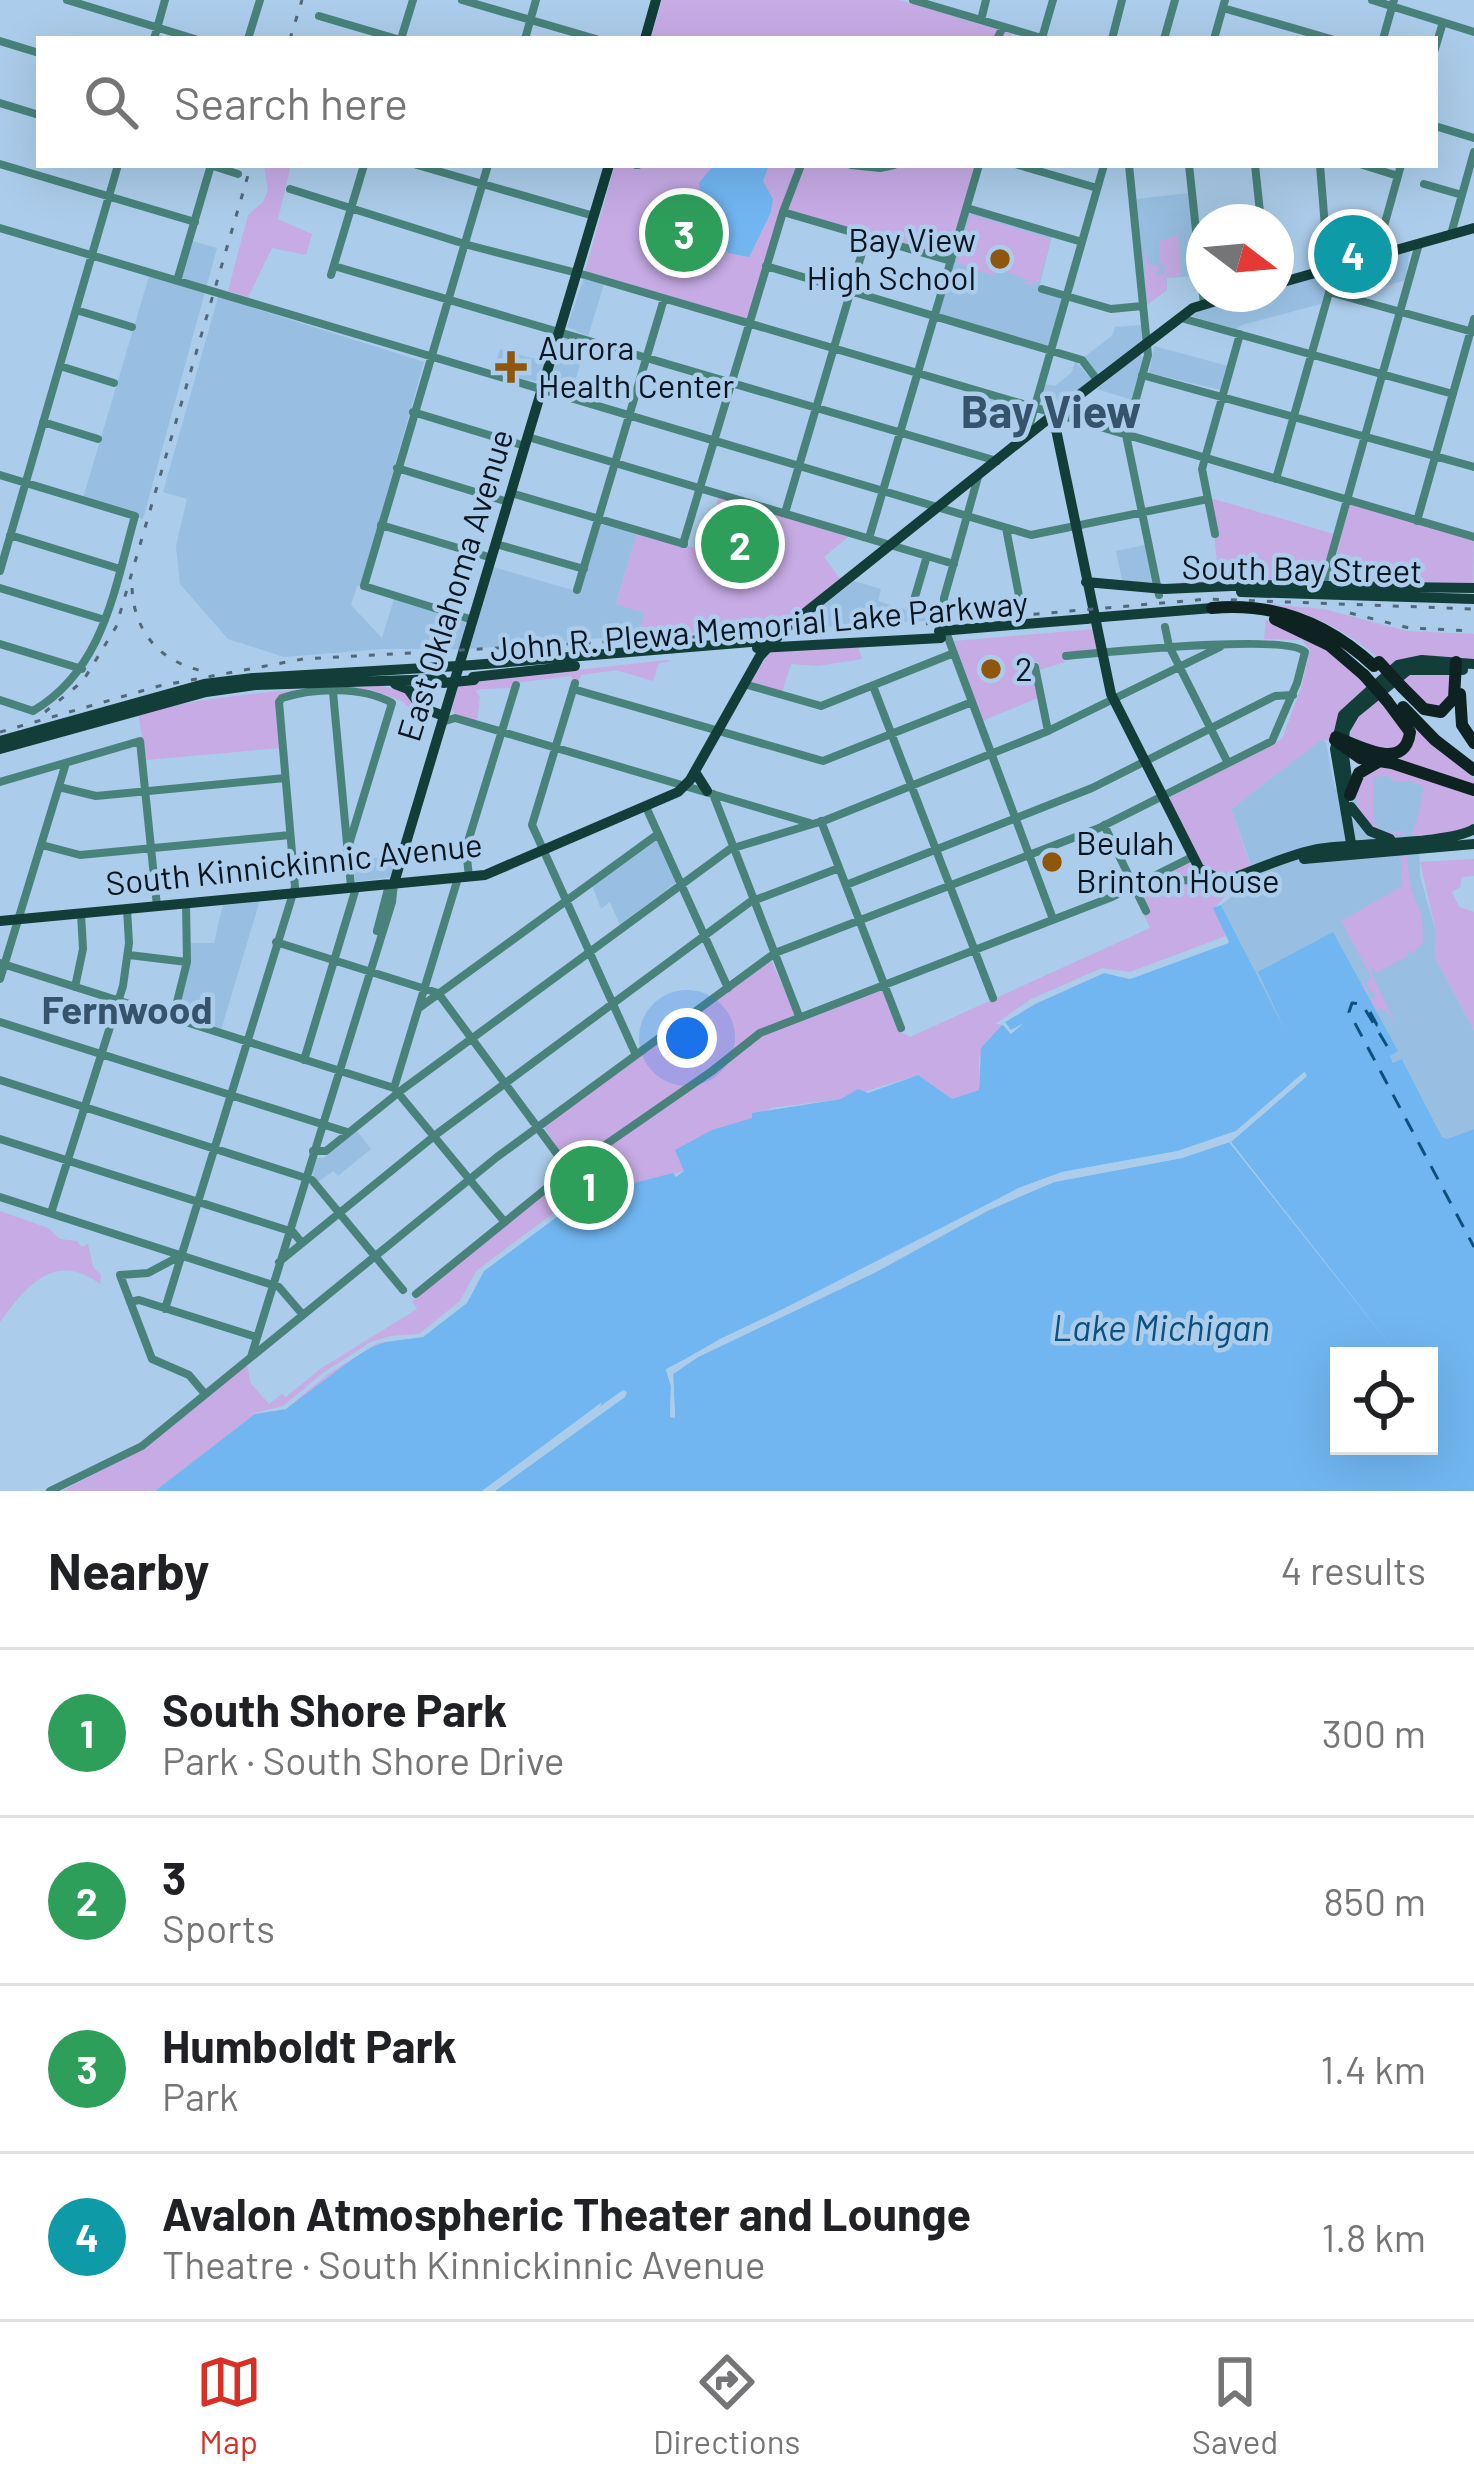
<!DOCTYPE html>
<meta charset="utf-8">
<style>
body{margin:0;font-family:Barlow,sans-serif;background:#f6f6f6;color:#202124}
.controls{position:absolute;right:36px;bottom:36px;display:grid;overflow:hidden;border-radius:0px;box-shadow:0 12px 48px #0002}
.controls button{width:108px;height:108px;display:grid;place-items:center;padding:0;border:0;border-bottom:3px solid #e0e0e0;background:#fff;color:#202124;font:60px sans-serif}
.compass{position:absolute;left:1186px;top:204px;width:108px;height:108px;border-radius:50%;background:#fff;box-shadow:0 12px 48px #0002;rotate:106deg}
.you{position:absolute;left:687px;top:1038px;width:42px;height:42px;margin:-30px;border:9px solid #fff;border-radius:50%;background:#1a73e8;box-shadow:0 0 0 18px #1a73e833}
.badge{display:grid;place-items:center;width:78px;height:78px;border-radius:50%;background:#d93025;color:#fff;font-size:39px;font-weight:700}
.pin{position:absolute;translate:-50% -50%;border:6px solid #fff;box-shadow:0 3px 12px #0006}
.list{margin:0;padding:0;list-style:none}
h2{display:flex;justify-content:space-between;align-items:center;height:156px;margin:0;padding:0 48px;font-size:51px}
h2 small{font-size:39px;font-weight:400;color:#757577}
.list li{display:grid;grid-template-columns:78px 1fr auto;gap:36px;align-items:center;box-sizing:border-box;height:168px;padding:0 48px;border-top:3px solid #e0e0e0}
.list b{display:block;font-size:45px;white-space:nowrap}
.list p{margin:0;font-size:39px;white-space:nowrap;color:#757577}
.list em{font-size:39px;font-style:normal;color:#757577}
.icon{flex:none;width:66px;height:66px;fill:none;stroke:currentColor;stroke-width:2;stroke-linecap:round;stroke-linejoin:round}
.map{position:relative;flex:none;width:1474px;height:1491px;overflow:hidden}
.search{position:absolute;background:#fff;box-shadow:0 12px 48px #0002;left:36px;right:36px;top:36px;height:132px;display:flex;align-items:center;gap:30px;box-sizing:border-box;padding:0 42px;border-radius:0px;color:#757577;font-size:45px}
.sheet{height:828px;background:#fff}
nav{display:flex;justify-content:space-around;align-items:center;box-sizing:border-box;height:168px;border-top:3px solid #e0e0e0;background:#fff;font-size:33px;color:#757577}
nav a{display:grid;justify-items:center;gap:6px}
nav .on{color:#d93025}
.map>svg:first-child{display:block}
.built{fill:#98bfe1}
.green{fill:#c6abe5}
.water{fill:#71b6f1;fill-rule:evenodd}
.pier{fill:#abccea}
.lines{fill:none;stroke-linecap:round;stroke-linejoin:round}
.ferry{stroke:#0c507f;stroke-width:3;stroke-dasharray:15 12;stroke-linecap:butt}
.minor{stroke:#48827b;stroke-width:8}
.major{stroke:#123d38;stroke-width:10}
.highway{stroke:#0e2321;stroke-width:12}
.rail{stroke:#51677a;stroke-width:3;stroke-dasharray:6 12;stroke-linecap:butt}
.major-bridge{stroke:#123d38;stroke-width:10}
.highway-bridge{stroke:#0e2321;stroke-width:12}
.poi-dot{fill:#8e570d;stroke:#abccea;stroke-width:4.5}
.labels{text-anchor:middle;stroke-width:9;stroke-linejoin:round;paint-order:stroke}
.poi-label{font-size:33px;fill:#091520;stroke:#abccea;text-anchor:start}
.street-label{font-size:33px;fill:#091520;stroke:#abccea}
.water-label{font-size:36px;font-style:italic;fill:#0c507f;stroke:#abccea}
.quarter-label{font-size:39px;font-weight:bold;fill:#36536d;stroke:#abccea}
.district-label{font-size:45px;font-weight:bold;fill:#36536d;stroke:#abccea}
</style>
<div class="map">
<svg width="1474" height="1491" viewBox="0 0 1474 1491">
<rect width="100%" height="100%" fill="#abccea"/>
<!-- built -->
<path class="built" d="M1189 193 1197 276 1167 278V290L1145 305 1135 199Z
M969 212 1052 236 1039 288 1063 300 1048 346 939 314Z
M1356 218 1382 226 1374 250 1333 263 1330 243 1349 241Z
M192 241 217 248 143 519 83 498 150 273 173 280Z
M1410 251 1405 280 1355 296 1334 289 1331 273Z
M1321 276 1326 287 1321 304 1242 325 1235 330 1191 316 1202 309 1254 294H1276V288Z
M584 278 604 284 588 336 567 327Z
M218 297 424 362 361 586H357L351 605 382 638 394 599 467 621 461 649H383L284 657 228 639 180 584 176 546 187 499 163 492Z
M1141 325 1142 342 1097 374 1084 357 1112 336 1115 327Z
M564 337 587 341 571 395 549 386Z
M1154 346 1228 366 1221 390 1149 373Z
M500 349 545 362 539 382 493 372Z
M1139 354 1144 358 1132 400 1097 389Z
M1075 361 1092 380 1053 410 1039 405 1044 384 1055 386 1072 372Z
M989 398 1030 411 1021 435 982 423Z
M601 524 637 533 616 603 645 613 638 635 469 649 493 567 579 592Z
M1145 545 1152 583 1122 580 1116 551Z
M854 581 881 589 878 601 939 620 792 629Z
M1322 739 1326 743 1335 789 1362 784 1377 771 1417 781 1441 793 1419 834 1420 876 1436 932 1435 958 1474 1030V1129L1447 1139 1442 1137 1403 1060 1394 1064 1390 1055 1397 1051 1394 1045 1353 969 1285 1030 1221 905 1236 893 1231 882 1254 873 1231 809Z
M656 839 677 882 620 925 610 902 601 909 592 885Z
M352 849 377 858H398L392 877 355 882Z
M260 900 221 1030 177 1015 191 943H214L223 904Z
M357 1131 371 1149 338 1176 333 1171 318 1182 312 1173 317 1158H324Z"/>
<!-- green -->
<path class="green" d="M662 0H899L1012 34 1011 39H651Z
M264 165H291L278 219 312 234 306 255 272 248 248 297 228 291 248 215 263 202 268 190Z
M615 165H976L948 258 781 208 747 319 585 271Z
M970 214 1051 239 1039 282H1033V286L1022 282 1031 281 996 268 993 276 957 263Z
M1178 235 1181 275 1166 278 1167 290 1147 305 1144 249 1149 265 1161 266 1156 275 1164 274 1165 265 1159 263V241Z
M719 496 848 537 824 557 841 580 778 629 638 635 644 613 616 604 637 533 700 549Z
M1214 499 1334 534 1321 580 1181 585 1182 577 1214 578 1213 569H1191L1189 566 1201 559 1217 563 1211 500Z
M1350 504 1474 540 1473 583 1329 581Z
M1270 604 1323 609 1407 631 1474 634V661L1389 668C1354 634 1317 615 1270 604Z
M1266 620 1315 640 1370 685 1332 741 1321 740 1231 809 1251 867 1219 875 1203 866 1167 799 1282 739 1301 688 1310 650 1302 640 1264 639Z
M1094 629 1099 651 1064 655 1065 662 1039 670V663L1032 662 1038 698 982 721 954 641Z
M858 647 862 659 818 666 791 664 782 692 750 681 770 652Z
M667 660 672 661 659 663 653 681 616 670 581 675 578 683 572 682V676L514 683 512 688 480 689 476 691 480 697 477 721 457 716 452 710 459 683Z
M1448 673 1452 678V697L1434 710 1398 678 1406 674Z
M382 686 407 693 418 712 435 719 417 715 402 701 369 689H298L282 695 280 748 146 760 138 713C220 694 298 688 382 686Z
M1379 695 1408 736 1391 753 1350 736 1354 719Z
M1416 728 1474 778V788L1390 757Z
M1385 765 1474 793V824L1458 834 1411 835C1417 823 1423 799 1423 787L1411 781 1394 782 1389 776 1373 777 1374 822 1382 831H1402L1405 835C1371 835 1350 814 1358 780Z
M1401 851H1406L1411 889 1422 915 1423 942 1413 954 1409 949 1408 956 1376 973 1373 969 1370 970 1396 1025 1385 1009 1375 1011 1361 983 1368 989V998L1374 999 1375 994 1366 984 1371 977 1341 921 1402 886Z
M1474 859V876L1462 877 1460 887 1452 892 1459 907 1474 912V1030L1435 958 1436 932 1420 862Z
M1189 862 1203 882H1220L1225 896 1214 909 1229 943 1004 1023 979 1057V1090L952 1100 918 1075 841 1099 771 1108 684 1171 584 1200 565 1211 423 1337 286 1409 255 1414 155 1491H62L139 1451 247 1365 251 1384 269 1404 282 1394 286 1397 320 1369 417 1309 412 1301 420 1297V1292L572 1171 544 1127 771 960 798 1019 882 988 897 1030 910 1037 1150 928 1144 915 1150 911 1139 887Z
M0 1211 48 1228 60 1239 77 1241 82 1247 88 1244 93 1267 101 1275 100 1284C54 1250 26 1287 0 1322Z"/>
<!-- water -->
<path class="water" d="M714 165H769L763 181 773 199 771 212 749 257 728 253 702 210 699 183Z
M1221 905 1285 1030 1258 972 1333 932 1398 1051 1390 1056 1393 1063 1402 1059 1442 1137 1447 1139 1474 1129V1491H495L595 1417 602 1402 482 1491H155L255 1414 286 1409 366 1349 391 1340 423 1337 470 1297 484 1271 570 1207 611 1189 673 1173 676 1177 684 1171 675 1150 712 1130 752 1118V1113L841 1099 858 1089 868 1093 918 1075 952 1099 979 1090 981 1048 1004 1023 1035 1004 1104 973 1130 979 1229 942 1213 908ZM1304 1072 1307 1076 1230 1142 1182 1158 1054 1182 989 1210 876 1272 698 1357 673 1374 675 1417 670 1416 671 1386 666 1369 1019 1188 1062 1172 1178 1151 1236 1131ZM1339 1356H1429V1446H1339Z"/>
<!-- pier -->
<path class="pier" d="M1226 936 1229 943 1130 979 1104 973 1035 1004 1005 1022 1011 1030 1024 1023 1011 1034 1003 1025 995 1024 1031 999 1102 968 1130 972Z
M1305 1072 1307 1076 1231 1142 1399 1356 1229 1142 1182 1158 1054 1182 989 1210 876 1272 698 1357 673 1374 675 1418 670 1417 671 1386 666 1370 720 1339 862 1271 1019 1188 1062 1172 1178 1151 1236 1131Z
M567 1203 570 1207 484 1271 467 1303 423 1337 378 1343 328 1374 286 1409 246 1415 283 1406 324 1372 371 1342 391 1336 419 1334 460 1301 476 1271Z
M623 1390 627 1392 625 1397 495 1491H482Z"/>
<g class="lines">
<!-- ferry -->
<path class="ferry" d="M1370 1012 1377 1025 1381 1023
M1387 1046 1362 1004 1352 1003 1349 1012 1474 1247"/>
<!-- minor -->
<path class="minor" d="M67 0 195 39
M462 0 596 39
M913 0 1045 39
M1372 0 1474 32
M1223 8 1331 39
M319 16 397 39
M981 20 986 0
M1042 38 1053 0
M154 39 165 0
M248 39 260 0
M401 39 413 0
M525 39 536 0
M997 39 1003 27
M1112 39 1122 0
M1164 39 1175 0
M1214 39 1225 0
M1383 39 1394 0
M0 41 39 53
M1435 49 1443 22
M0 103 39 115
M1435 126 1474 138
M0 164 195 222
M210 165 238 174
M417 165 594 216
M636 165H638
M851 165 880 168 894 165
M1018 165 1097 188
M1129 165 1148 355 1126 435 1159 595
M1189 165 1204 304
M1255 165 1261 222
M1363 165 1398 176
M1424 184 1462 195
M290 189 468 245 585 275 1474 537
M967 208 1082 242
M783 212 951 261
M0 228 1031 535 1208 499
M1451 234 1474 152
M1376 255 1401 165
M334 266 997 461
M766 266 1082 360 1098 381
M331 275 364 165
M177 281 211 165
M1042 289 1111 309 1142 306
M1329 292 1473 332
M76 310 132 327
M1181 318 1453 394
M60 366 114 383
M1142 375 1474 467
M413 412 525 446
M43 422 98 439
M1032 431 1029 427 1104 165
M528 437 954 564
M397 468 508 502
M0 475 135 516C114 590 104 669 33 711L0 700
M978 477 944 598 943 624 1053 919
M1276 479 1330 289 1320 165
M511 493 684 544
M785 513 867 236
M1417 521 1474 319
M381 525 492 558
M1006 528 1021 606
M1215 534 1202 469 1240 334
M10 535 120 569
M869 538 979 165
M496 544 584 569
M683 544 783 212 801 165
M0 571 118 165
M0 588 105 620
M1322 589 1419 244
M577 590 664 299
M912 607 927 556
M473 620 364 586 488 165
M1165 627 1169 646 1228 763
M0 644 82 669
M1035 667 1048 731
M575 683 532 825 636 1055
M744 684 821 706 954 653
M873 686 993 998
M573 689 823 761 972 702
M333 692 351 887
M442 722 455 718 810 823
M0 782 140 741 157 906
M59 787 96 796 285 778
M713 794 799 1016
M646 807 728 988
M821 821 901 1028
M1104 825 1146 911
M42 845 80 855 290 835
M469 877 466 848 516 685
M458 878 394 1088 503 1220
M1145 882 1214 879
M846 885 1092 788 1275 696 1293 695
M377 931 388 889 393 883
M276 942 438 993 569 1170
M129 955 187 962
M0 963 394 1088
M0 979 66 763
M75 987 83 949 81 913
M419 1008 658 834
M173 1018 187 962 186 903
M0 1022 347 1132
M304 1060 356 888
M0 1080 312 1180 403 1290
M0 1139 293 1232 302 1243
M313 1151H326L403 1089 730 849 826 820 1048 731 1220 647
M0 1197 279 1287 303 1315
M51 1213 123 986 129 943 127 909
M180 1256 148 1273 120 1275 152 1359 189 1375 205 1394
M279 1262 438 1133 750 902 839 868
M416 1294 569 1170 712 1071 760 1033 1112 897 1192 857
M130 1302 139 1300 256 1337
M165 1309 295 887 279 702 282 698C314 688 362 686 392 703L347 851
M251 1357 392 902 394 883
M50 1491 142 1446 497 1157 775 953 1099 828 1272 741 1297 683 1305 652C1287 633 1102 653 1066 656"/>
<!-- major -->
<path class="major" d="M645 39 656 0
M1276 284 1474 228
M1053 415 1111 694 1199 868 1217 878 1230 879C1259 869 1287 855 1318 849 1353 843 1452 844 1474 829
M1086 582 1164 589 1254 585 1474 588
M1241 592 1474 599
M1102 617 1212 608
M952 630 1086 619
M777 647 941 638
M473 665 763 641
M473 677 575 666
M395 684 408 689 422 708 444 716
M0 741 204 684 253 678 442 667
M0 749 206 692 256 685 442 679
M695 772 707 791
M1349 795 1343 747 1345 730 1355 713 1408 670H1463
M1351 807 1370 831 1390 839
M1352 849 1335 749 1343 715 1398 665 1422 660 1474 664
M1304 859 1474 844
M394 883 609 165
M0 921 485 875 678 792 690 780 760 656 785 629 1053 415 1193 308 1239 294"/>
<!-- highway -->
<path class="highway" d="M1212 608C1275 602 1329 624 1374 666
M1275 619 1329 645 1364 675
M1402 687 1424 709 1441 712 1454 698 1456 662
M1460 694 1462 725 1474 743
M1403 707 1435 740 1474 770
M1336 737C1361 747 1405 772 1410 732L1387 701
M1335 740 1360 758 1392 763 1474 790
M1350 795 1359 773 1378 762"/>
<!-- rail -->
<path class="rail" d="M290 39 302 0
M132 588C134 634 163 665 209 672
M1350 613 1409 628 1474 631
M45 712 83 681 116 627 251 165
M0 732 159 686 303 659 922 624 1208 599 1474 609"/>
<!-- major-bridge -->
<path class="major-bridge" d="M1086 619 1102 617
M939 631 952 630
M757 648 777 647
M442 667 473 665
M443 683 474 680"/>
<!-- highway-bridge -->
<path class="highway-bridge" d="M1379 662 1402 687
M1364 675 1387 701"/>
</g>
<!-- markers -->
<g class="poi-dot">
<circle cx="1000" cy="259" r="12"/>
<path d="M505 349h12v12h12v12h-12v12h-12v-12h-12v-12h12z"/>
<circle cx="991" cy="669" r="12"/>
<circle cx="1052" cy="862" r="12"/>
</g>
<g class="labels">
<!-- poi labels -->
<g class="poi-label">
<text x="976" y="252" text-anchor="end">Bay View<tspan x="976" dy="38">High School</tspan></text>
<text x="538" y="360">Aurora<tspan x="538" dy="38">Health Center</tspan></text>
<text x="1015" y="681">2</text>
<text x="1076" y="855">Beulah<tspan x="1076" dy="38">Brinton House</tspan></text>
</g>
<!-- street labels -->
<g class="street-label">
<text transform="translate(1302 569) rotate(1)" y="12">South Bay Street</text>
<text transform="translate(455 585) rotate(-73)" y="12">East Oklahoma Avenue</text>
<text transform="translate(759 626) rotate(-5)" y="12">John R. Plewa Memorial Lake Parkway</text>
<text transform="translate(294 864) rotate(-6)" y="12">South Kinnickinnic Avenue</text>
</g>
<!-- water labels -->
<g class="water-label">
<text x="1161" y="1341">Lake Michigan</text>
</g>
<!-- quarter labels -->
<g class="quarter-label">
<text x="127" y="1024">Fernwood</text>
</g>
<!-- district labels -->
<g class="district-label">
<text x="1051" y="428">Bay View</text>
</g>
</g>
</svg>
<div class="controls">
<button><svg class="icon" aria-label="locate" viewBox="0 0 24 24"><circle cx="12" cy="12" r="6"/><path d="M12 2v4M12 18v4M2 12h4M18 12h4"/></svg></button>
</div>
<svg class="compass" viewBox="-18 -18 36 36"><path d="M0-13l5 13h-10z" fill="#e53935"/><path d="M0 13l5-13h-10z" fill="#757577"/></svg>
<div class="you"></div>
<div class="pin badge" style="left:589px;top:1185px;background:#2e9e5b">1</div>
<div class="pin badge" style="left:740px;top:544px;background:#2e9e5b">2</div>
<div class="pin badge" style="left:684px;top:233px;background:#2e9e5b">3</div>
<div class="pin badge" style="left:1353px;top:254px;background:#0f9aa8">4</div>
<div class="search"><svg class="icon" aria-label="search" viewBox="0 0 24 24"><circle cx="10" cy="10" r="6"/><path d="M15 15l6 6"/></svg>Search here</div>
</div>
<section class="sheet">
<h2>Nearby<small>4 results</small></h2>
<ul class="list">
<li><span class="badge" style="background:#2e9e5b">1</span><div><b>South Shore Park</b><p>Park · South Shore Drive</p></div><em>300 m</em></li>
<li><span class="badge" style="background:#2e9e5b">2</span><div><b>3</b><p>Sports</p></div><em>850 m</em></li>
<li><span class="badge" style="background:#2e9e5b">3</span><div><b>Humboldt Park</b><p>Park</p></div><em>1.4 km</em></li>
<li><span class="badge" style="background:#0f9aa8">4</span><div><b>Avalon Atmospheric Theater and Lounge</b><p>Theatre · South Kinnickinnic Avenue</p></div><em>1.8 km</em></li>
</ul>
</section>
<nav>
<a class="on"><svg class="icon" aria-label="map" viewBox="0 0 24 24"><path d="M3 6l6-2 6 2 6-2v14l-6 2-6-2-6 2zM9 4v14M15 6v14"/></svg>Map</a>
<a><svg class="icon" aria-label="directions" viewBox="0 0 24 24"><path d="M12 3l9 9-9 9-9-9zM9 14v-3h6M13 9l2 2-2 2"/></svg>Directions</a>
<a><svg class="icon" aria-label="saved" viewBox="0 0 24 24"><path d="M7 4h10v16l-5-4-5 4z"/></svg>Saved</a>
</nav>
